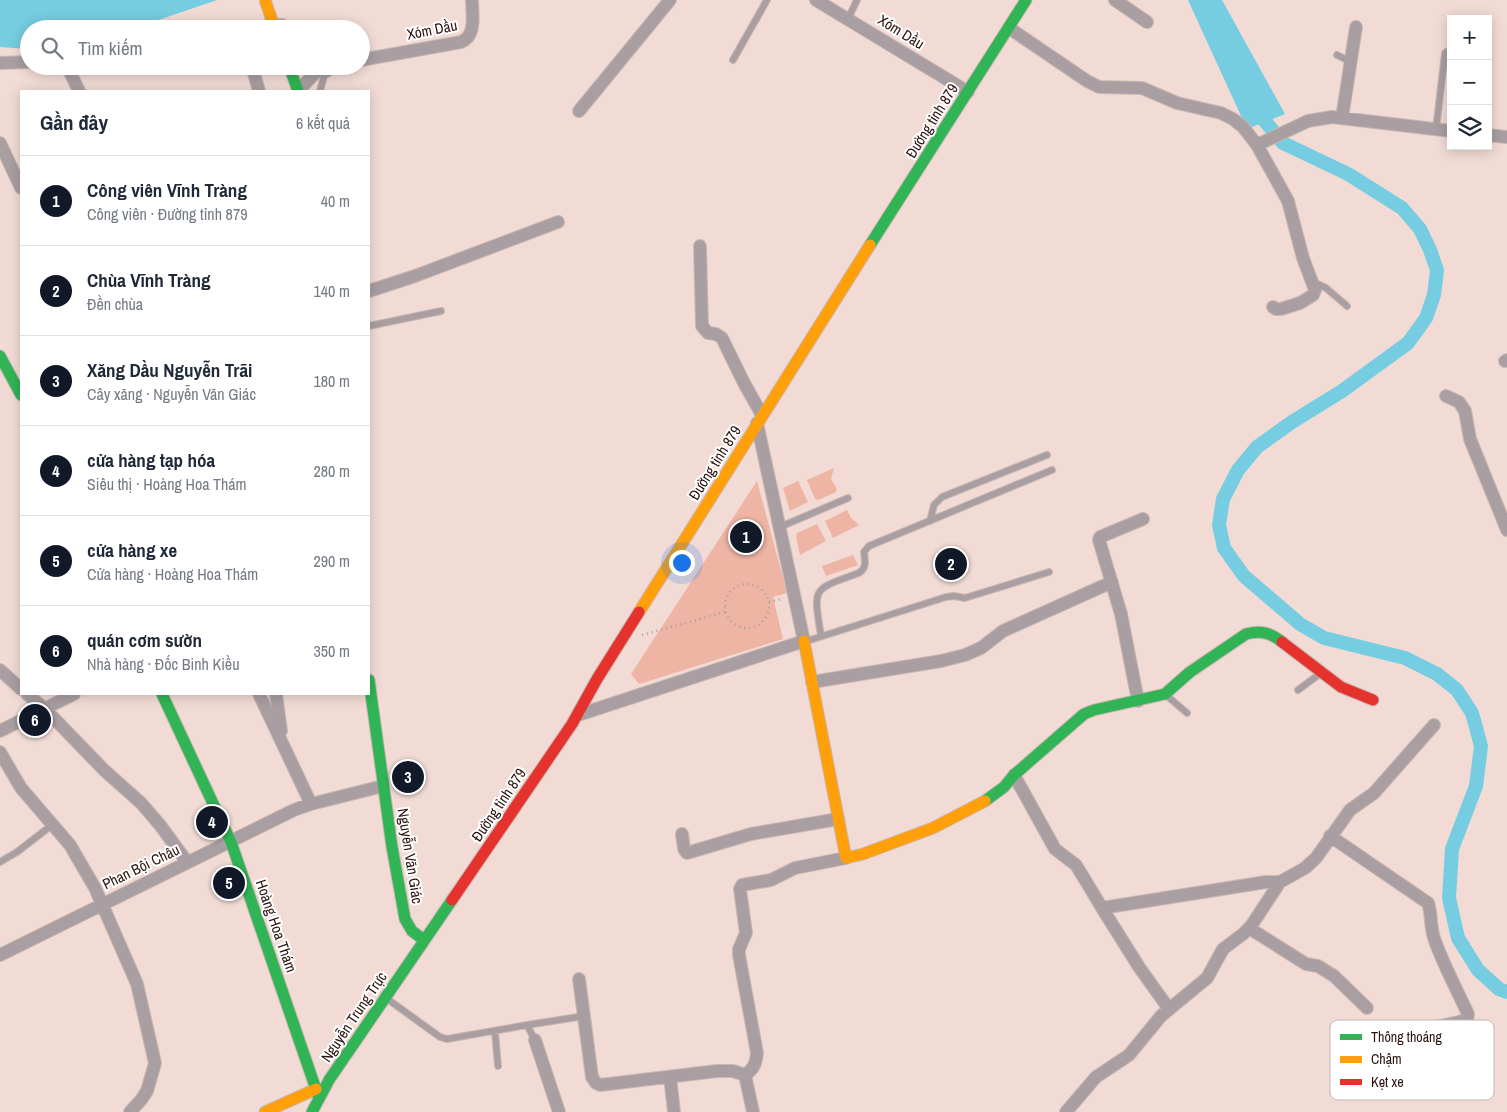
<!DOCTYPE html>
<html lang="vi">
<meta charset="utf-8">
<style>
body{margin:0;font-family:"Archivo Narrow",sans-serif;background:#f6f6f7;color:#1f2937}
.controls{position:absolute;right:15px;top:15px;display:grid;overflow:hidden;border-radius:0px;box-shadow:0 2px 12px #0003}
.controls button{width:45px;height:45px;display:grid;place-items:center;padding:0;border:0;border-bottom:1px solid #e0e1e3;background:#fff;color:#1f2937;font:25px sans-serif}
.you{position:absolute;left:681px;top:562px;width:18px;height:18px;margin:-12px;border:4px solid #fff;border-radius:50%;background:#1a73e8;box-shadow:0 0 0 8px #1a73e833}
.badge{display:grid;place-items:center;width:32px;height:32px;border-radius:50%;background:#111827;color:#fff;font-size:16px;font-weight:700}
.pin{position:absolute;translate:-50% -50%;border:2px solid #fff;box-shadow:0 1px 5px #0006}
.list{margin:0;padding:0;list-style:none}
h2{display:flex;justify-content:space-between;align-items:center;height:65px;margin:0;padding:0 20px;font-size:21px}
h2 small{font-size:16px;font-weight:400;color:#747a83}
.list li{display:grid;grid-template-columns:32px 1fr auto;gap:15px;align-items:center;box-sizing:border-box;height:90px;padding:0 20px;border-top:1px solid #e0e1e3}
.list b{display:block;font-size:19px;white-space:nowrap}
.list p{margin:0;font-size:16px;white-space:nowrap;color:#747a83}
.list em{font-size:16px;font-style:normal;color:#747a83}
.icon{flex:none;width:28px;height:28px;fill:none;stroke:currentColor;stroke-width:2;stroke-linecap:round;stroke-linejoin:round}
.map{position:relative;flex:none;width:1507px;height:1112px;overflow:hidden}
.search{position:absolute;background:#fff;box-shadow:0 2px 12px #0003;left:20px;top:20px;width:350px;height:55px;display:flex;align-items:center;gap:12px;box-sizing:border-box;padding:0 18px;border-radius:28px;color:#747a83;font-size:19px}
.panel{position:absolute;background:#fff;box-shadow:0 2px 12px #0003;left:20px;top:90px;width:350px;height:605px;border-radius:0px}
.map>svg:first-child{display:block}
.green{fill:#eeb4a4}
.water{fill:#76cce0}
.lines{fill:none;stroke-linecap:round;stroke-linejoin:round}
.canal{stroke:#76cce0;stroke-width:14}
.lane-casing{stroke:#cbb8b3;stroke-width:8}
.street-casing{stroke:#cbb8b3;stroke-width:14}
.fast-casing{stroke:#cbb8b3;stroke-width:13}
.slow-casing{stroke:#cbb8b3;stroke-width:13}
.jam-casing{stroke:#cbb8b3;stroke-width:13}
.path{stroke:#aa9e9f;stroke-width:2.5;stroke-dasharray:1 4;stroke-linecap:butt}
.lane{stroke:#a99fa3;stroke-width:6}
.street{stroke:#a99fa3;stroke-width:12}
.fast{stroke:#30b455;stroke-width:11}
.slow{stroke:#ff9f0a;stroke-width:11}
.jam{stroke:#e5322d;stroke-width:11}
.slow-bridge-casing{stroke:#cbb8b3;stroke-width:13;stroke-linecap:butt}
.slow-bridge{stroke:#ff9f0a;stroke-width:11}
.labels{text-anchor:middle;stroke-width:4;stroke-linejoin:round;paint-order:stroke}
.street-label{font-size:15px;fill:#29120c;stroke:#fff}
.key{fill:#fff;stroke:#bfb8b6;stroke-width:1}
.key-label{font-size:14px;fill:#29120c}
</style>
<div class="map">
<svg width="1507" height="1112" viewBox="0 0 1507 1112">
<rect width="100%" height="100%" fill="#f2dbd5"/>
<!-- green -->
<path class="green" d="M834 468 831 479 837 489 836 492 818 500 815 499 807 480Z
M757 481 787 593 773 597 783 639 639 684 631 674Z
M798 481 808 502 790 511 783 488Z
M847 510 851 518 859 525 833 538 825 521Z
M817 524 826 541 800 555 796 537 797 533Z
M853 555 858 565 826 576 822 566Z"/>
<!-- water -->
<path class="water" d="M0 0H217L132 29H29V49L0 47Z
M1188 0H1222L1285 114 1247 129Z"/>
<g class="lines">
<!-- canal -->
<path class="canal" d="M1254 108 1283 143 1348 174 1402 208 1420 229 1430 250 1437 270 1434 295 1426 318 1408 343 1342 391 1292 422 1257 447 1238 470 1223 499 1219 525 1224 548 1244 576 1300 624 1324 638 1405 658 1437 674 1457 690 1472 713 1481 746 1476 786 1452 849 1449 898 1458 938 1478 970 1499 989 1507 992"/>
<defs>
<path id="lane" d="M848 19 857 0
M257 29 267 22H283L292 29
M1337 55 1351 62
M733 60 767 0
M306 66 311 78
M320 91 324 76 340 66
M1436 129 1445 53 1451 49
M1313 282 1326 288 1347 306
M369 326 441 311
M930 521 934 505 942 497 1047 455
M780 527 848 498
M821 636C813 586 812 590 859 573 867 567 865 562 864 552L869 546 1052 470
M807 641 946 597 954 596 965 598 1049 572
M1298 690 1321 673
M1166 695 1187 713
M0 862 17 852 52 825
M386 998 440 1037 447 1039 527 1025 535 1040
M527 1025 584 1016
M495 1032 498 1066"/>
<path id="street" d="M816 0 968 92
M1115 0 1147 22
M1009 28 1087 81 1099 87 1142 88 1177 103 1221 113 1233 119 1243 127 1257 145
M361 60 461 42C477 36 472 14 472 0
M0 63 29 62
M67 66 79 91
M252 66 259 91
M298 91 316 72 332 66
M579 111 670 0
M1342 118 1356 27
M1488 135 1507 137
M0 143 21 188
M700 246 702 326 708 333 716 334 722 338 744 383 762 415
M369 291 415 276 558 222
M1273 307 1276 309H1281L1300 303 1313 295 1315 290 1303 258 1288 201 1257 145 1308 121 1332 117 1451 131
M1505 361 1507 360
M1446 396 1459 402 1465 411 1470 439 1507 530
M0 670 21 689
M812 682 941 661 965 655 981 648 1003 631 1112 582
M27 694 45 709 104 770 141 803 160 825 187 862
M259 694 311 804
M276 694 281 731
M1138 701 1121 614 1099 540 1100 537 1143 519
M578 715 804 641 757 423
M0 731 74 694
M0 752 21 788 70 845 95 888 137 984 155 1063 147 1091 141 1100 130 1112
M1014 775 1055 849 1076 865 1102 908 1266 882H1280
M682 834 684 849 687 853 751 834 838 819
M1330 836 1428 903C1432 915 1430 926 1434 938 1442 962 1457 990 1468 1014L1467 1019 1459 1022 1403 1034
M1102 908 1139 967 1169 1009
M1249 928 1306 964 1318 966 1334 976 1367 1008
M0 955 294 810 311 804 383 786
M579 979 592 1077 596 1083 600 1085 717 1071H733L745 1075C754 1069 756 1063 757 1053L739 955V949L746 933 740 889 742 885 771 880 795 868 846 858
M535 1040 559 1112
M745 1075 753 1112
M670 1077 674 1112
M1066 1112 1096 1077 1129 1055 1161 1016 1207 978 1223 949 1243 934 1251 926 1280 882 1305 868 1316 858 1350 810 1374 793 1434 725"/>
<path id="fast" d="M289 66 298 91
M870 245 1026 0
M0 356 21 395
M369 680 392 847 405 919 412 931 424 940
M162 694 231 842 319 1098
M985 801 1004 787 1014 775 1084 714 1094 710 1165 694 1190 672 1246 634C1261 630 1271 633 1282 642
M312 1112 329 1080 452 900"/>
<path id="slow" d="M639 612 870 245
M804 641 846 858 863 854 933 828 985 801
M265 1112 316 1089"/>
<path id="jam" d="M1282 642 1341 687 1373 700
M452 900 572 724 597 679 639 612"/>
</defs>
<!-- lane casing -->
<use href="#lane" class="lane-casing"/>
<!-- street casing -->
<use href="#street" class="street-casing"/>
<!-- fast casing -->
<use href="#fast" class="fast-casing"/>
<!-- slow casing -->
<use href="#slow" class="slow-casing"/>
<!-- jam casing -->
<use href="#jam" class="jam-casing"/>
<!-- path -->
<path class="path" d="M725 606a22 22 0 1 1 44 0a22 22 0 1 1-44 0Z
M769 602 782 599
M642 635 725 612"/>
<!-- lane -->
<use href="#lane" class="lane"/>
<!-- street -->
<use href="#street" class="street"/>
<!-- fast -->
<use href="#fast" class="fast"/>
<!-- slow -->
<use href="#slow" class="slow"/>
<!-- jam -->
<use href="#jam" class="jam"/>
<defs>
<path id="slow-bridge" d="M265 0 275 29"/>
</defs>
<!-- slow-bridge casing -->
<use href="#slow-bridge" class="slow-bridge-casing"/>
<!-- slow-bridge -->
<use href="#slow-bridge" class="slow-bridge"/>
</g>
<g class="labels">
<!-- street labels -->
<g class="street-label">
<text transform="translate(432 30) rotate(-11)" y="5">Xóm Dầu</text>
<text transform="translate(901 32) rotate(32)" y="5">Xóm Dầu</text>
<text transform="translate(932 121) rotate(-58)" y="5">Đường tỉnh 879</text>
<text transform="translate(715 463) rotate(-58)" y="5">Đường tỉnh 879</text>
<text transform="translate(499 805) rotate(-56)" y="5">Đường tỉnh 879</text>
<text transform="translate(410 856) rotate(81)" y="5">Nguyễn Văn Giác</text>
<text transform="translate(141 867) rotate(-26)" y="5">Phan Bội Châu</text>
<text transform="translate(276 926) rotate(71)" y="5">Hoàng Hoa Thám</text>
<text transform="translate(354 1017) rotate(-56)" y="5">Nguyễn Trung Trực</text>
</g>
</g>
<!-- legend -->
<rect x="1330" y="1020" width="164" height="80" rx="8" class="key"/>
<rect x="1340" y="1034" width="22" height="6" fill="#30b455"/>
<rect x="1340" y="1056" width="22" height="7" fill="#ff9f0a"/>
<rect x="1340" y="1079" width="22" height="6" fill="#e5322d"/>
<g class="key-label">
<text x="1371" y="1042">Thông thoáng</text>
<text x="1371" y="1064">Chậm</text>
<text x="1371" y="1087">Kẹt xe</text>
</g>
</svg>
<div class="controls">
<button>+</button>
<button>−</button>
<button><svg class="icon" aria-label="layers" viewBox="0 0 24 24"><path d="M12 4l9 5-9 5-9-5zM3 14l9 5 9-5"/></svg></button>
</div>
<div class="you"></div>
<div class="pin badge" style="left:746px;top:537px">1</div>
<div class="pin badge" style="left:951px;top:564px">2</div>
<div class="pin badge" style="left:408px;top:777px">3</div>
<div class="pin badge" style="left:212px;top:822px">4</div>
<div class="pin badge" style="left:229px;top:883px">5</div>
<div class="pin badge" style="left:35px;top:720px">6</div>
<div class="search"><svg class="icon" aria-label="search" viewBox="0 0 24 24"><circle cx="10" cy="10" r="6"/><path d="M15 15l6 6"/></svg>Tìm kiếm</div>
<section class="panel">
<h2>Gần đây<small>6 kết quả</small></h2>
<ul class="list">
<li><span class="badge">1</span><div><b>Công viên Vĩnh Tràng</b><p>Công viên · Đường tỉnh 879</p></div><em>40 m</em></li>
<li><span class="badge">2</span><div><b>Chùa Vĩnh Tràng</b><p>Đền chùa</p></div><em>140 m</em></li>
<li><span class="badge">3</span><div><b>Xăng Dầu Nguyễn Trãi</b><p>Cây xăng · Nguyễn Văn Giác</p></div><em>180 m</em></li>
<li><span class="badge">4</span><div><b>cửa hàng tạp hóa</b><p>Siêu thị · Hoàng Hoa Thám</p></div><em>280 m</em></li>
<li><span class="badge">5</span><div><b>cửa hàng xe</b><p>Cửa hàng · Hoàng Hoa Thám</p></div><em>290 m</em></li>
<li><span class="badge">6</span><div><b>quán cơm sườn</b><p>Nhà hàng · Đốc Binh Kiều</p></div><em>350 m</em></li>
</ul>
</section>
</div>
